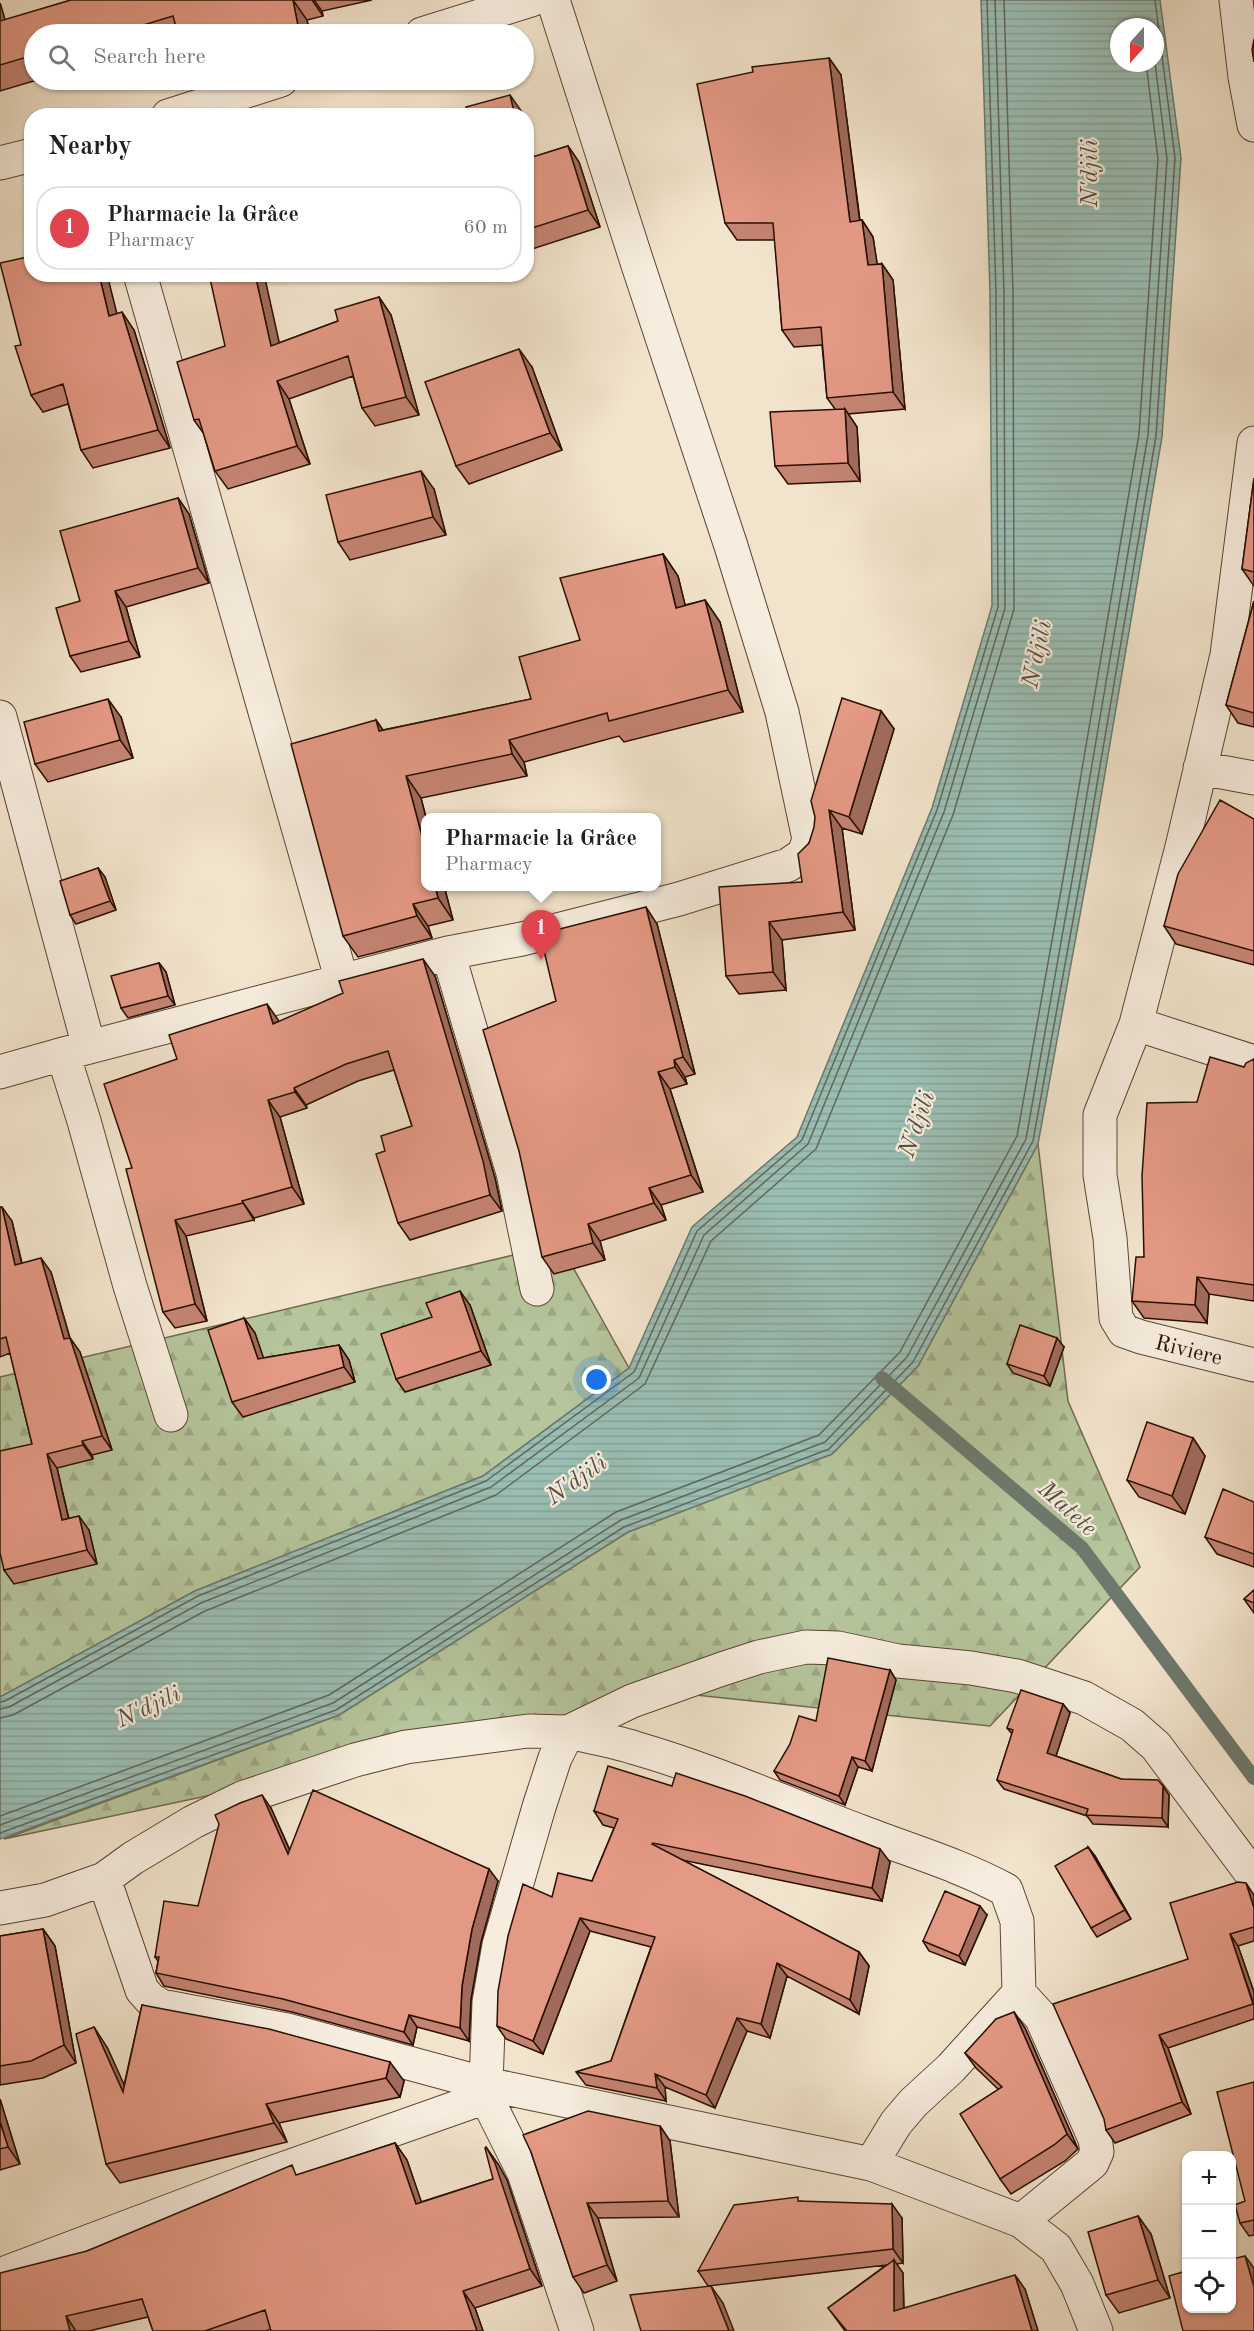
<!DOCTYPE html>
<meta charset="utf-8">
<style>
body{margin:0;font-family:"Old Standard TT",serif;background:#f2f2f2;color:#222}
.controls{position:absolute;right:18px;bottom:18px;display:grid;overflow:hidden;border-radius:12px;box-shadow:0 2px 4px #0004}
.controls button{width:54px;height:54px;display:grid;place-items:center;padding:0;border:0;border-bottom:2px solid #e0e0e0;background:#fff;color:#222;font:30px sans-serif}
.compass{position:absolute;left:1110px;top:18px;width:54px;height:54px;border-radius:50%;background:#fff;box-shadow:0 2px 4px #0004;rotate:201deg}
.you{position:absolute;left:597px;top:1380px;width:21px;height:21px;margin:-15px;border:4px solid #fff;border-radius:50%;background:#1a73e8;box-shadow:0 0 0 9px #1a73e833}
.badge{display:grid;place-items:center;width:39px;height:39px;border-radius:50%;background:#2563eb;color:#fff;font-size:20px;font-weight:700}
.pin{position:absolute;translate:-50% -50px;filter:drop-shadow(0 2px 3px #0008)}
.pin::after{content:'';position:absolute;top:32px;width:21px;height:18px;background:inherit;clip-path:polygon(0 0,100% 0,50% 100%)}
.popup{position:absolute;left:421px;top:813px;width:240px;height:78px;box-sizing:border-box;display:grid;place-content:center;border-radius:12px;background:#fff;filter:drop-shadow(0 2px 4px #0005);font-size:20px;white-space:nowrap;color:#767676}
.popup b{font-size:22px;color:#222}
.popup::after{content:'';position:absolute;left:50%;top:100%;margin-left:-12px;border:12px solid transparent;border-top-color:#fff}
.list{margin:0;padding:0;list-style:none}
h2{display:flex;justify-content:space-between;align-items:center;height:78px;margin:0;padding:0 24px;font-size:26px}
h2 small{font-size:20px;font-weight:400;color:#767676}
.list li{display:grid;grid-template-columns:39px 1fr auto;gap:18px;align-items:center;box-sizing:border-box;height:84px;margin:0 12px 12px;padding:0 12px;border:2px solid #e0e0e0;border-radius:24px}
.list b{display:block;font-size:22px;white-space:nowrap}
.list p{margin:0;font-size:20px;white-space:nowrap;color:#767676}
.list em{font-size:20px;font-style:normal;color:#767676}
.icon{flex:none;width:33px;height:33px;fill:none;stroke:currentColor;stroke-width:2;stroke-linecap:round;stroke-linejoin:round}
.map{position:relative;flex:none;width:1254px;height:2331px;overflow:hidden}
.search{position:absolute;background:#fff;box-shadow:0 2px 4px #0004;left:24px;top:24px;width:510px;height:66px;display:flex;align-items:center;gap:15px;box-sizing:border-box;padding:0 21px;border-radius:33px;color:#767676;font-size:22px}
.panel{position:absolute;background:#fff;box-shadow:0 2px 4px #0004;left:24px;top:108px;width:510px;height:174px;border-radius:24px}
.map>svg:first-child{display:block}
.forest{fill:url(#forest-firs);stroke:#706a4e;stroke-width:1.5}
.water{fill:url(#water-rules);stroke:#6d796d;stroke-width:1.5;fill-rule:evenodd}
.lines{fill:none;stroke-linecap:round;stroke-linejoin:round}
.shore{stroke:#62675b;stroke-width:1.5}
.stream{stroke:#6d796d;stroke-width:14}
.minor-casing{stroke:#5b4434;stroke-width:35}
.minor{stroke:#f7edde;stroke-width:33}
.wall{fill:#c48472;stroke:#290f01;stroke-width:1.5}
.shaded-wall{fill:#a06b5c;stroke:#290f01;stroke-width:1.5}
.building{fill:#e49984;stroke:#290f01;stroke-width:1.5}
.labels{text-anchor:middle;stroke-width:5;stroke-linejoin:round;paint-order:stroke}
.street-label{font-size:22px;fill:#290f01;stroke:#f7edde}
.water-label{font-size:24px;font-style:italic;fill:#514d40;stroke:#f7edde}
</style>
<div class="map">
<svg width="1254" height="2331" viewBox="0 0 1254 2331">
<defs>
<pattern id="forest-firs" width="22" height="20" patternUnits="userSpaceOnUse" patternTransform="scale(1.5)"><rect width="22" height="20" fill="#b6c59c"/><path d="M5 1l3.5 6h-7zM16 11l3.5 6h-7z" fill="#9ca885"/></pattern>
<pattern id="water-rules" width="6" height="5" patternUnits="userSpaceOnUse" patternTransform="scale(1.5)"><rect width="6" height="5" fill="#9bbfb5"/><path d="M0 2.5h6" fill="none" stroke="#86a39a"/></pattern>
</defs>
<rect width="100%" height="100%" fill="#f2e4cc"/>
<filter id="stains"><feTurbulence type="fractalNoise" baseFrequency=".00333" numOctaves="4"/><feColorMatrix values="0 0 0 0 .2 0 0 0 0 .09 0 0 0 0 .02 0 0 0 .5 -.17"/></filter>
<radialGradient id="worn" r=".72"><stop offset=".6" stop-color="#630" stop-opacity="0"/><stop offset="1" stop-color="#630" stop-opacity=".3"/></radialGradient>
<!-- forest -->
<path class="forest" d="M1038 1144 1068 1401 1140 1567 990 1726 686 1694 4 1839 339 1715 628 1532 832 1454 918 1366Z
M560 1244 629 1368 483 1476 195 1591 0 1697V1377Z"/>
<!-- water -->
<path class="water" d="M981 0H1160L1181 158 1162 437 1093 844 1038 1144 918 1366 832 1454 628 1532 339 1715 0 1839V1697L195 1591 483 1476 629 1368 692 1227 797 1137 932 808 992 606 990 293ZM1119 27H1155V63H1119Z"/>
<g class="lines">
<!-- shore -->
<path class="shore" d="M0 1702 5 1701 198 1596 486 1481 634 1372 697 1231 802 1140 937 810 998 607 996 293 987 0
M0 1709 9 1707 201 1603 491 1487 639 1378 704 1235 808 1144 944 812 1005 608 1004 293 995 0
M0 1718 13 1715 205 1611 496 1495 645 1384 711 1241 816 1149 953 815 1014 609 1013 293 1004 0
M0 1816 329 1695 616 1512 819 1435 900 1352 1017 1136 1070 840 1139 434 1158 159 1146 63
M0 1825 333 1703 621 1520 825 1442 907 1357 1026 1139 1079 841 1148 435 1167 159 1155 63
M0 1833 336 1710 624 1527 829 1449 913 1362 1033 1141 1087 843 1156 436 1175 158 1155 0"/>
<!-- stream -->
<path class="stream" d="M882 1378 1082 1548 1254 1778"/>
<defs>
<path id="minor" d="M1236 0 1245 77 1254 125
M422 34 531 0
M168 116 281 80
M0 163 32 155
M140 274 342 981
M1254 443 1227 655 1182 847 1136 1024 1100 1115V1175L1110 1238 1116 1318 1124 1331 1141 1337 1254 1365
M0 717 89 1047
M1200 768 1254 778
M448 953 513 1173 537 1289
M1136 1024 1254 1062
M63 1054 84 1121 130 1286 171 1415
M0 1072 63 1054 448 953 522 939 679 899 788 865 804 854 809 839 782 712 731 546 637 262 553 0
M104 1879 142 1990 150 1999 161 2006 287 2030 486 2084 489 2002 499 1945 539 1807 555 1758 568 1732C590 1737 613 1741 635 1748 712 1770 787 1804 862 1832 911 1851 960 1865 1006 1890L1017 1921 1019 1993 1041 2017 1095 2139 1097 2152 1092 2163 1021 2221
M0 1908 45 1900 104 1879 133 1858 193 1822 242 1798 355 1760 406 1747 528 1731 568 1732 632 1701 722 1669 759 1657 806 1647 838 1648 898 1661 971 1668 1017 1676 1084 1698 1132 1725 1156 1746 1254 1877
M486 2097 524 2173 577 2331
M871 2164 896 2123 913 2103 951 2068 1019 1993
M0 2275 251 2180 486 2097V2084L871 2164 1021 2221 1056 2248 1077 2284 1096 2331"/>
</defs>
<!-- minor casing -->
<use href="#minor" class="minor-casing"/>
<!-- minor -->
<use href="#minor" class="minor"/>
</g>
<!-- wall -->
<path class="wall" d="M71 0H372L322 11 323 16 307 20 310 34H34V80H37L0 91V3L5 20Z
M829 58 841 75 860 220H862L873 237 877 264H882L893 280 905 409 848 414 857 427 860 481 788 484 775 466 835 409 827 398 822 345 794 347 782 330 775 240H737L725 223Z
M526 130 533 157 568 146 579 162 600 227 526 251Z
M379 297 391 315 419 415 375 426 362 408 353 376 289 399 310 464 228 489 215 471 204 434 194 420 279 343 338 321Z
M117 314 134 330 170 448 93 468 81 450 68 404 43 412 31 395Z
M532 367 562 450 469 484 456 466Z
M1254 478V586L1242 569Z
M434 489 446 535 350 560 338 542Z
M178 498 189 514 209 583 126 607 140 657 81 672 70 656 80 601Z
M663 554 678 576 685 605 705 600 720 622 743 712 624 742 619 736 524 762 527 776 421 798 453 920 428 926 432 938 358 957 343 936 376 720 383 730 531 699 580 640Z
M1254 601V727L1238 723 1226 705Z
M881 711 894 729 862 834 842 828 855 930 782 940 786 990 739 994 726 976 802 882 809 843Z
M121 717 133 758 48 782 35 764Z
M1254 819V965L1176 944 1164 926Z
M98 868 105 877 116 910 76 924 70 915Z
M657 924 695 1074 685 1077 687 1084 670 1089 703 1192 661 1205 666 1220 600 1241 605 1260 554 1274 542 1257Z
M159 963 166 972 175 1005 128 1018 121 1008Z
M435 976 495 1178 502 1211 410 1240 398 1223 385 1151 412 1126 394 1070 358 1081 306 1105 307 1108 280 1117 304 1204 254 1218V1220L186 1236 207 1321 175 1328 163 1312 132 1168 177 1059 279 1022Z
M1254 1059V1301L1209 1294 1207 1323 1144 1318 1132 1301 1144 1257 1197 1102 1244 1067Z
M0 1207 12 1221 22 1263 51 1272 70 1338 80 1352 112 1450 92 1455 93 1459 57 1468 69 1519 89 1530 97 1564 14 1584 4 1570 32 1444 10 1353 0 1357Z
M470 1305 491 1365 405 1392 396 1379Z
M244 1318 255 1333 263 1358 339 1345 349 1360 355 1382 243 1417 232 1402Z
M1064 1347 1050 1386 1013 1373 1007 1364Z
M1193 1438 1205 1456 1185 1514 1139 1497 1127 1480Z
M1254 1502V1567L1217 1554 1205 1537Z
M1254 1590V1613L1244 1599Z
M890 1670 896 1680 872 1771 858 1767 845 1805 780 1780 774 1771 816 1721Z
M1063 1704 1070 1713 1056 1756 1121 1779 1163 1786 1169 1795 1168 1827 1093 1824 1087 1816 1004 1789 997 1780 1012 1734 1007 1728Z
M271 1808 290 1850 498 1881 481 1942 471 1999 469 2041 417 2027 413 2045 292 2012 164 1986 156 1973 158 1961 155 1957 198 1906Z
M594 1811 890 1862 882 1901 682 1860 859 1952 869 1966 859 2014 787 1976 770 2038 747 2031 715 2108 665 2087 666 2101 586 2085 576 2072 611 2061 651 1947 590 1931 543 2054 506 2039 497 2026 552 1897 592 1881 614 1828 603 1825Z
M1088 1847 1095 1856 1131 1919 1097 1937 1091 1928Z
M1254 1895V1941L1238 1946 1254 1992V2019L1168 2048 1191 2114 1115 2143 1106 2130 1188 1959Z
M987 1915 965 1965 929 1951 923 1941Z
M43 1929 55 1946 76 2063 43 2078 0 2085V1936Z
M142 2005 404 2081 400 2097 279 2123 287 2142 120 2183 106 2164 107 2047 124 2085Z
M1014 2012 1025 2028 1078 2149 1065 2161 1011 2194 1000 2179 998 2089 976 2068 965 2053Z
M1254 2082V2235L1249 2236 1240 2223 1245 2201Z
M0 2099 20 2164 0 2170Z
M660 2126 670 2141 679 2217 598 2218 617 2281 584 2293 573 2277 531 2152Z
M395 2143 407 2160 421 2202 493 2179 498 2164 507 2180 542 2286 475 2308 483 2331H271V2329L266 2331H153L148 2317 89 2331H0L87 2251 299 2175Z
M800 2201 902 2218 903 2263 896 2264 903 2273 904 2308 1025 2289 1038 2331H845L828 2308 886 2265 708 2286 698 2271Z
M1138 2216 1151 2234 1170 2298 1119 2313 1106 2295Z"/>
<!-- shaded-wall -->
<path class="shaded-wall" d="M293 0 307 20 310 34H301L299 31Z
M312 0H314L322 11 323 16Z
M0 3 12 43 0 27Z
M829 58 841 75 862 239 850 222Z
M510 95 522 112 523 116H515Z
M526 130 538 175 526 160Z
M568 146 579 162 600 227 588 210Z
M862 220 873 237 880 282 868 265Z
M882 264 893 280 905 409 893 392Z
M99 274H107L122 334 109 316Z
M255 274H264L284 364 271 346Z
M379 297 391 315 419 415 406 397Z
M122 312 134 330 170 448 158 430Z
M519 349 532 367 562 450 550 433Z
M277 381 289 399 310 464 297 446Z
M845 409 857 427 860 481 848 463Z
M421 471 434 489 446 535 433 517Z
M178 498 189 514 209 583 198 568Z
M663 554 678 576 691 629 676 608Z
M115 591 126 607 140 657 129 641Z
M705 600 720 622 743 712 728 690Z
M108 699 121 717 133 758 120 740Z
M881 711 894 729 862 834 849 817Z
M376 720 391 742 379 731Z
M509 740 524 762 527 776 512 754Z
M406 776 421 798 426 818V851Z
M829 810 842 828 855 930 843 912Z
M98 868 105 877 116 910 110 901Z
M435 886H444L453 920 438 898Z
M413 904 428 926 432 938 417 916Z
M646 907 657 924 695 1074 683 1057Z
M769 922 782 940 786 990 773 972Z
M423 959 435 976 495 1178 502 1211 490 1195Z
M159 963 166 972 175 1005 168 996Z
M267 1004 279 1021 273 1024Z
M674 1060 685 1077 687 1084 675 1067Z
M658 1072 670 1089 703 1192 691 1175Z
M294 1088 306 1105 307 1108 295 1092Z
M268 1100 280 1117 304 1204 292 1187Z
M649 1188 661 1205 666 1220 654 1203Z
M242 1201 254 1218V1220L243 1203Z
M2 1207 12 1221 25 1279 15 1265Z
M175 1220 186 1236 207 1321 195 1304Z
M588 1224 600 1241 605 1260 593 1243Z
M41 1258 51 1272 74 1353 64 1339Z
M1197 1277 1209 1294 1207 1323 1195 1305Z
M460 1291 470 1305 491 1365 481 1351Z
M244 1318 255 1333 269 1374 258 1359Z
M70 1338 80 1352 112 1450 102 1436Z
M1057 1338 1064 1347 1050 1386 1044 1376Z
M339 1345 349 1360 355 1382 344 1367Z
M1193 1438 1205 1456 1185 1514 1172 1496Z
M82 1441 92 1455 93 1459 83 1445Z
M47 1454 57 1468 72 1534 62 1520Z
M79 1516 89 1530 97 1564 87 1550Z
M890 1670 896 1680 872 1771 865 1761Z
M1063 1704 1070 1713 1054 1762 1047 1753Z
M852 1757 858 1767 845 1805 839 1796Z
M1163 1786 1169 1795 1168 1827 1162 1818Z
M262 1795 271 1808 297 1867 288 1854Z
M1088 1847 1095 1856 1131 1919 1125 1910Z
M880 1849 890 1862 882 1901 872 1888Z
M489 1869 498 1881 481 1942 471 1999 469 2041 460 2028 462 1986 472 1929Z
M1246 1883 1254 1895V1908Z
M980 1906 987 1915 965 1965 959 1956Z
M580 1918 590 1931 543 2054 533 2041Z
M43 1929 55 1946 76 2063 64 2045Z
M1230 1934 1238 1946 1254 1992V2005Z
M859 1952 869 1966 859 2014 850 2000Z
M777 1963 787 1976 770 2038 761 2024Z
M1014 2012 1025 2028 1078 2149 1067 2134Z
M409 2015 417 2027 413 2045 404 2032Z
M737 2018 747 2031 715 2108 706 2095Z
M94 2027 107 2047 136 2111 123 2092Z
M1159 2035 1168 2048 1191 2114 1182 2102Z
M390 2062 404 2081 400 2097 386 2078Z
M655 2074 665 2087 666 2101 657 2088Z
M0 2099 20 2164 8 2147 0 2122Z
M266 2104 279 2123 287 2142 274 2123Z
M660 2126 670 2141 679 2217 668 2201Z
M395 2143 407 2160 428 2221 416 2204Z
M486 2147 498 2164 507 2180 542 2286 530 2269Z
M587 2203 598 2218 617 2281 607 2265Z
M892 2204 902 2218 903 2263 893 2249Z
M1138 2216 1151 2234 1170 2298 1158 2280Z
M1245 2256 1254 2268V2287Z
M894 2260 903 2273 904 2324 894 2311Z
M1015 2275 1025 2289 1038 2331H1032Z
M711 2286 723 2303 734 2331H729Z
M463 2291 475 2308 483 2331H477Z
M66 2316 76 2331H70Z"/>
<!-- building -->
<path class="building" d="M71 0H293L299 31 283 34H178L173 16 114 34H34V55L0 65V21Z
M1254 39V62L1252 50Z
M829 58 850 222 862 220 868 265 882 264 893 392 827 398 821 327 782 330 773 223H725L697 84 753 72 752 67Z
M510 95 515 116H469L466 107Z
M568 146 588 210 526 230V159Z
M32 256V274H99L109 316 122 312 158 430 81 450 63 384 31 395 15 346 21 345 0 263Z
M209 274H255L271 346 338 321 335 310 379 297 406 397 362 408 348 356 277 381 297 446 215 471 199 419 194 420 177 362 225 346Z
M519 349 550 433 456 466 425 382Z
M845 409 848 463 775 466 770 412Z
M421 471 433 517 338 542 326 495Z
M1254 478V572L1242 569Z
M178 498 198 568 115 591 129 641 70 656 56 608 80 601 60 531Z
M663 554 676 608 705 600 728 690 609 721 607 713 509 740 512 754 406 776 426 851V886H435L438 898 413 904 417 916 343 936 291 744 376 720 379 731 531 699 519 657 580 640 560 578Z
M1254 601V713L1226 705Z
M842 698 881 711 849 817 829 810 843 912 769 922 773 972 726 976 719 887 802 882 798 854 809 843 814 827 815 817 811 801Z
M108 699 120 740 35 764 24 722Z
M1220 800 1254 819V951L1164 926 1178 874Z
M98 868 110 901 70 915 60 881Z
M646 907 683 1057 674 1060 675 1067 658 1072 691 1175 649 1188 654 1203 588 1224 593 1243 542 1257 519 1151 483 1030 556 1001 540 934Z
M423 959 483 1161 490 1195 398 1223 376 1154 385 1151 381 1136 412 1126 388 1051 346 1064 294 1088 295 1092 268 1100 292 1187 242 1201 243 1203 175 1220 195 1304 163 1312 126 1169 132 1168 104 1084 177 1059 169 1035 267 1004 273 1024 343 993 339 981Z
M159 963 168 996 121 1008 111 976Z
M1210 1057 1244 1067 1246 1063 1254 1059V1285L1197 1277 1195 1305 1132 1301 1136 1257H1144L1142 1176 1147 1103 1197 1102Z
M0 1207H2L15 1265 41 1258 64 1339 70 1338 102 1436 82 1441 83 1445 47 1454 62 1520 79 1516 87 1550 4 1570 0 1553V1451L32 1444 6 1337 0 1339Z
M460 1291 481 1351 396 1379 381 1334 432 1317 426 1303Z
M244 1318 258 1359 339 1345 344 1367 232 1402 208 1330Z
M1020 1325 1057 1338 1044 1376 1007 1364Z
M1147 1422 1193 1438 1172 1496 1127 1480Z
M1223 1489 1254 1502V1554L1205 1537Z
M1254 1590V1603L1244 1599Z
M828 1658 890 1670 865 1761 852 1757 839 1796 774 1771 790 1744 799 1716 816 1721Z
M1021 1690 1063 1704 1047 1753 1121 1779 1158 1780 1163 1786 1162 1818 1086 1815 1088 1809 997 1780 1013 1730 1007 1728Z
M608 1766 672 1786 676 1773 745 1796 880 1849 872 1888 653 1843 652 1844 859 1952 850 2000 777 1963 761 2024 737 2018 706 2095 655 2074 657 2088 576 2072 611 2061 655 1937 580 1918 533 2041 497 2026 498 1991 508 1936 523 1884 552 1897 558 1873 592 1881 618 1819 594 1811Z
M313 1790 489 1869 472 1929 462 1986 460 2028 409 2015 404 2032 283 1999 156 1973 159 1957H155L164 1901 198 1906 219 1824 215 1815 240 1803 262 1795 288 1854Z
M1088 1847 1125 1910 1091 1928 1055 1866Z
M1238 1882 1246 1883 1254 1908V1927L1230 1934 1253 2004 1159 2035 1182 2102 1106 2130 1104 2119 1053 2004 1188 1959 1170 1903Z
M945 1891 980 1906 959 1956 923 1941Z
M43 1929 64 2045 31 2061 0 2066V1936Z
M142 2005 269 2029 390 2062 386 2078 266 2104 274 2123 106 2164 76 2034 94 2027 123 2092Z
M1014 2012 1067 2134 1054 2145 1000 2179 960 2114 1002 2087 965 2053 996 2019Z
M1254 2082V2220L1240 2223 1235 2205 1245 2201 1217 2092Z
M588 2111 660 2126 668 2201 587 2203 607 2265 573 2277 531 2152 523 2135Z
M0 2122 8 2147 0 2149Z
M395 2143 416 2204 493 2179 485 2148 486 2147 495 2163 530 2269 463 2291 477 2331H271L265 2310 205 2331H153L142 2299 66 2316 70 2331H0V2273L87 2251 292 2165 296 2175Z
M798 2197V2201L892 2204 893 2249 698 2271 734 2205Z
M1138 2216 1158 2280 1106 2295 1088 2232Z
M1245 2256 1254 2287V2331H1183L1169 2276 1186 2271V2308H1232V2259Z
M894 2260V2311L1015 2275 1032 2331H847L828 2308Z
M711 2286 729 2331H641L630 2295Z"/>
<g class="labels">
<!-- street labels -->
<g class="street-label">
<text transform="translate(1189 1349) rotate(14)" y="8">Riviere</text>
</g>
<!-- water labels -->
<g class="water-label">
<text transform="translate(1089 173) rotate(-90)" y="8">N'djili</text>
<text transform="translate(1036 654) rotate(-78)" y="8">N'djili</text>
<text transform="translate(916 1124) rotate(-71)" y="8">N'djili</text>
<text transform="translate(576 1479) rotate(-35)" y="8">N'djili</text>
<text transform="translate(1068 1508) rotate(42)" y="8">Matete</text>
<text transform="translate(148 1706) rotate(-25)" y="8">N'djili</text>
</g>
</g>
<rect width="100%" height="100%" filter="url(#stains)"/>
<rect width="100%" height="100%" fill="url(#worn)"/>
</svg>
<div class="controls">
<button>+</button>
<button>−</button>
<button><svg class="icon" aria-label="locate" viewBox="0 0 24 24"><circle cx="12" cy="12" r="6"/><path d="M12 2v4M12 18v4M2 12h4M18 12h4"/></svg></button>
</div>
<svg class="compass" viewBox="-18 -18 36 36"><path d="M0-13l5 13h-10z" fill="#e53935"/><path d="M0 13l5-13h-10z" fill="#767676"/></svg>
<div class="you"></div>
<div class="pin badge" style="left:541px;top:960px;background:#e0444e">1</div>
<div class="popup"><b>Pharmacie la Grâce</b>Pharmacy</div>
<div class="search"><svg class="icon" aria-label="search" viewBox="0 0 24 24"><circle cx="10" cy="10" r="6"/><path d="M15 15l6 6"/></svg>Search here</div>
<section class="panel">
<h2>Nearby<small></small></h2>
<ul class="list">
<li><span class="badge" style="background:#e0444e">1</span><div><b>Pharmacie la Grâce</b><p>Pharmacy</p></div><em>60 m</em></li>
</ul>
</section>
</div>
